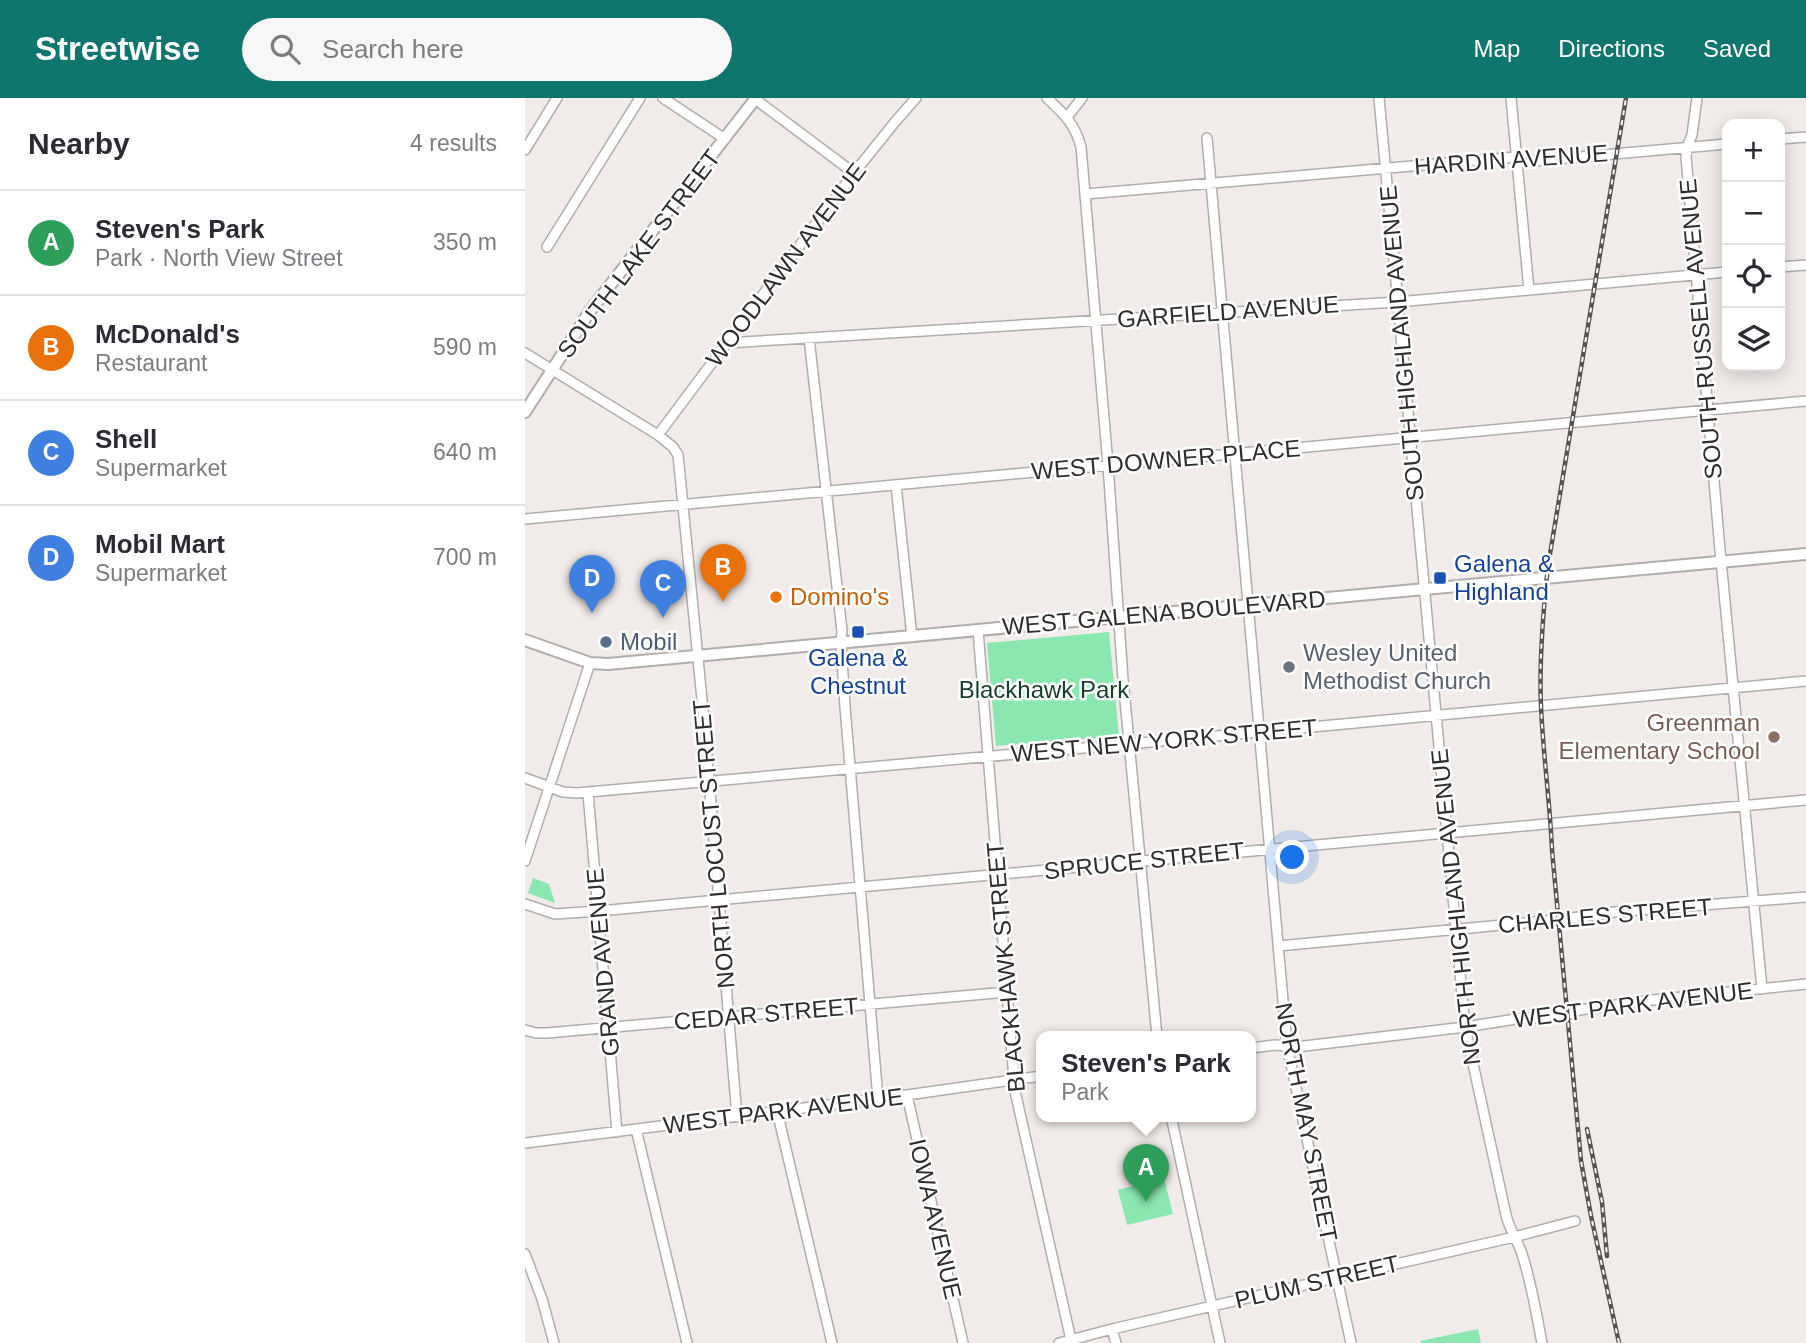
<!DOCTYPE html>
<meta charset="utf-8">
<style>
body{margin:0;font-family:Arial,sans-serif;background:#f7f7f7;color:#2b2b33}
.controls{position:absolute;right:21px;top:21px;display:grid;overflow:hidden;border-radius:14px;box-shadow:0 4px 18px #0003}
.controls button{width:63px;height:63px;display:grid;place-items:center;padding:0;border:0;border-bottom:2px solid #e1e1e2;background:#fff;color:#2b2b33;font:35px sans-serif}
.you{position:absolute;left:768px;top:760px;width:24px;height:24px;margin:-18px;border:5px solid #fff;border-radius:50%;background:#1a73e8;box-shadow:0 0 0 10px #1a73e833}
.badge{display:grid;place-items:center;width:46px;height:46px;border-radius:50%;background:#0f766e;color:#fff;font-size:23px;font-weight:700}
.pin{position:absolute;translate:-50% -58px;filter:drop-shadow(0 2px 4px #0008)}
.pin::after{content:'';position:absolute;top:37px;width:24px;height:21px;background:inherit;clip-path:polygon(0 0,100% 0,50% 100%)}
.popup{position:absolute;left:511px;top:933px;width:220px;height:91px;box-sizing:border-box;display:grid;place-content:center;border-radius:14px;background:#fff;filter:drop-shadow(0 2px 5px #0005);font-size:23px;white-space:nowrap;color:#7c7c81}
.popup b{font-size:26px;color:#2b2b33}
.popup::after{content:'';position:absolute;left:50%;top:100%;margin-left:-14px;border:14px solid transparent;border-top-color:#fff}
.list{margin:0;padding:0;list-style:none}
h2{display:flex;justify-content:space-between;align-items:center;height:91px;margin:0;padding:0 28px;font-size:30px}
h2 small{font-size:23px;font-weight:400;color:#7c7c81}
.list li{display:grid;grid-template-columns:46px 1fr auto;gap:21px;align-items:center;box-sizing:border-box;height:105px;padding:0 28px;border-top:2px solid #e1e1e2}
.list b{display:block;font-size:26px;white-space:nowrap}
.list p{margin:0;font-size:23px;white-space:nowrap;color:#7c7c81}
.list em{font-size:23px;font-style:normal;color:#7c7c81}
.icon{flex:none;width:38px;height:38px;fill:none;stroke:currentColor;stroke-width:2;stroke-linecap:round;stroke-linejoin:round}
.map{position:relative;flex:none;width:1281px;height:1245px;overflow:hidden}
header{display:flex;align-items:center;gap:42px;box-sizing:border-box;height:98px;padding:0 35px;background:#0f766e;color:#fff}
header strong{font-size:33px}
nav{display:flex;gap:38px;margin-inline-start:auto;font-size:24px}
.search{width:490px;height:63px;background:#f7f7f7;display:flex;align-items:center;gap:18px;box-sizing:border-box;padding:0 24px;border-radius:38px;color:#7c7c81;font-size:26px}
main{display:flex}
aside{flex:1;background:#fff}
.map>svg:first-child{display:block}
.green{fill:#8ae7b0}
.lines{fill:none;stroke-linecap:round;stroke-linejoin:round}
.minor-casing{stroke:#b2adab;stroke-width:12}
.major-casing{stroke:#b2adab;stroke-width:14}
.minor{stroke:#fff;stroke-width:9}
.major{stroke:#fff;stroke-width:10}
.rail-casing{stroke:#565453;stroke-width:4.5}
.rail{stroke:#fff;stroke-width:2;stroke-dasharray:5;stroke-linecap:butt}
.transit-dot{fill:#1a4fb4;stroke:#fff;stroke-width:2.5}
.food-dot{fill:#e8710a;stroke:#fff;stroke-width:2.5}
.service-dot{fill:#5c6f8a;stroke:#fff;stroke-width:2.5}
.worship-dot{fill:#6b7280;stroke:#fff;stroke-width:2.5}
.education-dot{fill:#8d6e63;stroke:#fff;stroke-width:2.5}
.labels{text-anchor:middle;stroke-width:5;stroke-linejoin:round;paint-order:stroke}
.street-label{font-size:24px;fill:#2f2d2d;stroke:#fff}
.transit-label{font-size:24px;fill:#164399;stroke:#fff;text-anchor:start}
.food-label{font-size:24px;fill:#c56008;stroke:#fff;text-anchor:start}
.service-label{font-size:24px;fill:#4e5e75;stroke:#fff;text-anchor:start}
.worship-label{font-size:24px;fill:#5b616d;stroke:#fff;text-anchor:start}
.park-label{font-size:24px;fill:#153f28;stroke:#fff}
.education-label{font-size:24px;fill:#785e54;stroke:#fff;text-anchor:end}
</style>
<header>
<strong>Streetwise</strong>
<div class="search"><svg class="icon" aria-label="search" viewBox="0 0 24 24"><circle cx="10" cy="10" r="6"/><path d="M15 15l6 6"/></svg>Search here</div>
<nav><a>Map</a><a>Directions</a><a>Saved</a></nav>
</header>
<main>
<aside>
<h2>Nearby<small>4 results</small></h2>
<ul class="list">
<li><span class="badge" style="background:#2e9e5b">A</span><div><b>Steven's Park</b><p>Park · North View Street</p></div><em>350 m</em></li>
<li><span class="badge" style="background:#e8710a">B</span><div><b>McDonald's</b><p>Restaurant</p></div><em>590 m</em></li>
<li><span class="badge" style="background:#3f7fe0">C</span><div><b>Shell</b><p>Supermarket</p></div><em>640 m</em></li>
<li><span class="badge" style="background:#3f7fe0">D</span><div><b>Mobil Mart</b><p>Supermarket</p></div><em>700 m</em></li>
</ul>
</aside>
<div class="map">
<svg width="1281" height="1245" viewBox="0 0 1281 1245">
<rect width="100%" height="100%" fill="#f1ebe9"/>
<!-- green -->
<path class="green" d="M584 534 594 638 471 648 462 545Z
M8 780 24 786 30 805 3 795Z
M639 1080 648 1116 602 1127 593 1092Z
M953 1231 956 1245H896L895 1243Z"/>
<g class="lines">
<defs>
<path id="minor" d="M138 0 200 41
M522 0C539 16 550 26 556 49L583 367 598 581 632 938
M854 0 940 929 981 1117C984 1130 991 1140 996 1153 1006 1182 1011 1214 1017 1245
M986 0 1004 192
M1172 0 1167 37 1162 49 1161 59 1195 452 1237 891
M230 1 329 75
M542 19 557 0
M682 40 762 948 826 1245
M1255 41 1281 39
M0 52 32 0
M561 96 991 59 1009 63 1202 46
M22 149 115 0
M1255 169 1281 167
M284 240 317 533 316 545 320 609 353 1001
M202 245 873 204 1202 174
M0 255 133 337 148 349 153 357 179 622 212 1019
M133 337 329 75 370 24 391 0
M371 387 387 539
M0 421 1281 303
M453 532 490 993 546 1242
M0 680 38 694 52 695 604 646 1281 583
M63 695 92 1034
M0 763 65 565
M0 806 30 816 74 813 1281 702
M753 848 1040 821 1089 814 1281 799
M0 932 11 935H22L482 894
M726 950 750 947 771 949 940 929 991 921 1042 917 1054 912 1128 902 1281 886
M382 997 438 1245
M252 1013 307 1245
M646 1018 695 1245
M111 1031 162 1245
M0 1045 382 997 516 978
M0 1156 17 1201 29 1245
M587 1231 591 1245
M534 1245 587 1231 989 1139 1050 1123"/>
<path id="major" d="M0 314 65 213 231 0
M0 542 65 565 83 566 1281 456"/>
</defs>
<!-- minor casing -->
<use href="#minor" class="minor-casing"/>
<!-- major casing -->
<use href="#major" class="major-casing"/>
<!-- minor -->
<use href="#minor" class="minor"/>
<!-- major -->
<use href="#major" class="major"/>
<defs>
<path id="rail" d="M1062 1031 1077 1104 1082 1158
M1094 1245 1066 1118 1056 1063 1027 752C1025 704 1018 656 1016 608 1014 561 1018 514 1023 468L1101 0"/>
</defs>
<!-- rail casing -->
<use href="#rail" class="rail-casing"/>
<!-- rail -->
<use href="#rail" class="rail"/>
</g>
<!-- markers -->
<g class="transit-dot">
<rect x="908" y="473" width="14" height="14" rx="3.5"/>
<rect x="326" y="527" width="14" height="14" rx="3.5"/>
</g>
<circle class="food-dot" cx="251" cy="499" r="7"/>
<circle class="service-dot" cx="81" cy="544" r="7"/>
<circle class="worship-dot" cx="764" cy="569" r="7"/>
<circle class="education-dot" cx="1249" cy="639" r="7"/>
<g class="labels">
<!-- street labels -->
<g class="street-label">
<text transform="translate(986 62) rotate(-4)" y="8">HARDIN AVENUE</text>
<text transform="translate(114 156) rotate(-53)" y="8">SOUTH LAKE STREET</text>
<text transform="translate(261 167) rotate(-53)" y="8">WOODLAWN AVENUE</text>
<text transform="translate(703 214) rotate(-4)" y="8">GARFIELD AVENUE</text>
<text transform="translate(1176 231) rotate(-95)" y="8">SOUTH RUSSELL AVENUE</text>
<text transform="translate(877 245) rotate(-95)" y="8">SOUTH HIGHLAND AVENUE</text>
<text transform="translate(641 362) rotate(-5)" y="8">WEST DOWNER PLACE</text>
<text transform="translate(639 515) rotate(-5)" y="8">WEST GALENA BOULEVARD</text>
<text transform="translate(639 643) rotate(-5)" y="8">WEST NEW YORK STREET</text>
<text transform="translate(189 746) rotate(-95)" y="8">NORTH LOCUST STREET</text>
<text transform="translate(619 763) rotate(-6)" y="8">SPRUCE STREET</text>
<text transform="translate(931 809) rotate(-96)" y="8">NORTH HIGHLAND AVENUE</text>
<text transform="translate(1080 818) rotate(-5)" y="8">CHARLES STREET</text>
<text transform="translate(78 864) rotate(-95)" y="8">GRAND AVENUE</text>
<text transform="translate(481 869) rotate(-95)" y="8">BLACKHAWK STREET</text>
<text transform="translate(1108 907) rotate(-7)" y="8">WEST PARK AVENUE</text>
<text transform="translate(241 916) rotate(-5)" y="8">CEDAR STREET</text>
<text transform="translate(258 1013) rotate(-7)" y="8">WEST PARK AVENUE</text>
<text transform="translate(781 1024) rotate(79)" y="8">NORTH MAY STREET</text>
<text transform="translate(410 1121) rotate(77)" y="8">IOWA AVENUE</text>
<text transform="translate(792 1184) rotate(-13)" y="8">PLUM STREET</text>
</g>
<!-- transit labels -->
<g class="transit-label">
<text x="929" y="474">Galena &amp;<tspan x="929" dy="28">Highland</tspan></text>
<text x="333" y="568" text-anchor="middle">Galena &amp;<tspan x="333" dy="28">Chestnut</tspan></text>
</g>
<!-- food labels -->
<g class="food-label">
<text x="265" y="507">Domino's</text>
</g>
<!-- service labels -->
<g class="service-label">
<text x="95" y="552">Mobil</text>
</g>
<!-- worship labels -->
<g class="worship-label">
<text x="778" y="563">Wesley United<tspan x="778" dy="28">Methodist Church</tspan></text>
</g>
<!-- park labels -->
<g class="park-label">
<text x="519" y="600">Blackhawk Park</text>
</g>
<!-- education labels -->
<g class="education-label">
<text x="1235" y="633">Greenman<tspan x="1235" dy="28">Elementary School</tspan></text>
</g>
</g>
</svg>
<div class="controls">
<button>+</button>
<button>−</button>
<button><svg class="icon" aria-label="locate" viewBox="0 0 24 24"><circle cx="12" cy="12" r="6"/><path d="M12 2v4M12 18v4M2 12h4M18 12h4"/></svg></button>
<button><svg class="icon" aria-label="layers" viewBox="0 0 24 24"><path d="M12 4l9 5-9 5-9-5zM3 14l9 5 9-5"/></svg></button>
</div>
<div class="you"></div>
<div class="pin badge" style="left:621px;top:1104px;background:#2e9e5b">A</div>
<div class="popup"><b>Steven's Park</b>Park</div>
<div class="pin badge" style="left:198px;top:504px;background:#e8710a">B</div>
<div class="pin badge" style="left:138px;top:520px;background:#3f7fe0">C</div>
<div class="pin badge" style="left:67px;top:515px;background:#3f7fe0">D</div>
</div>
</main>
